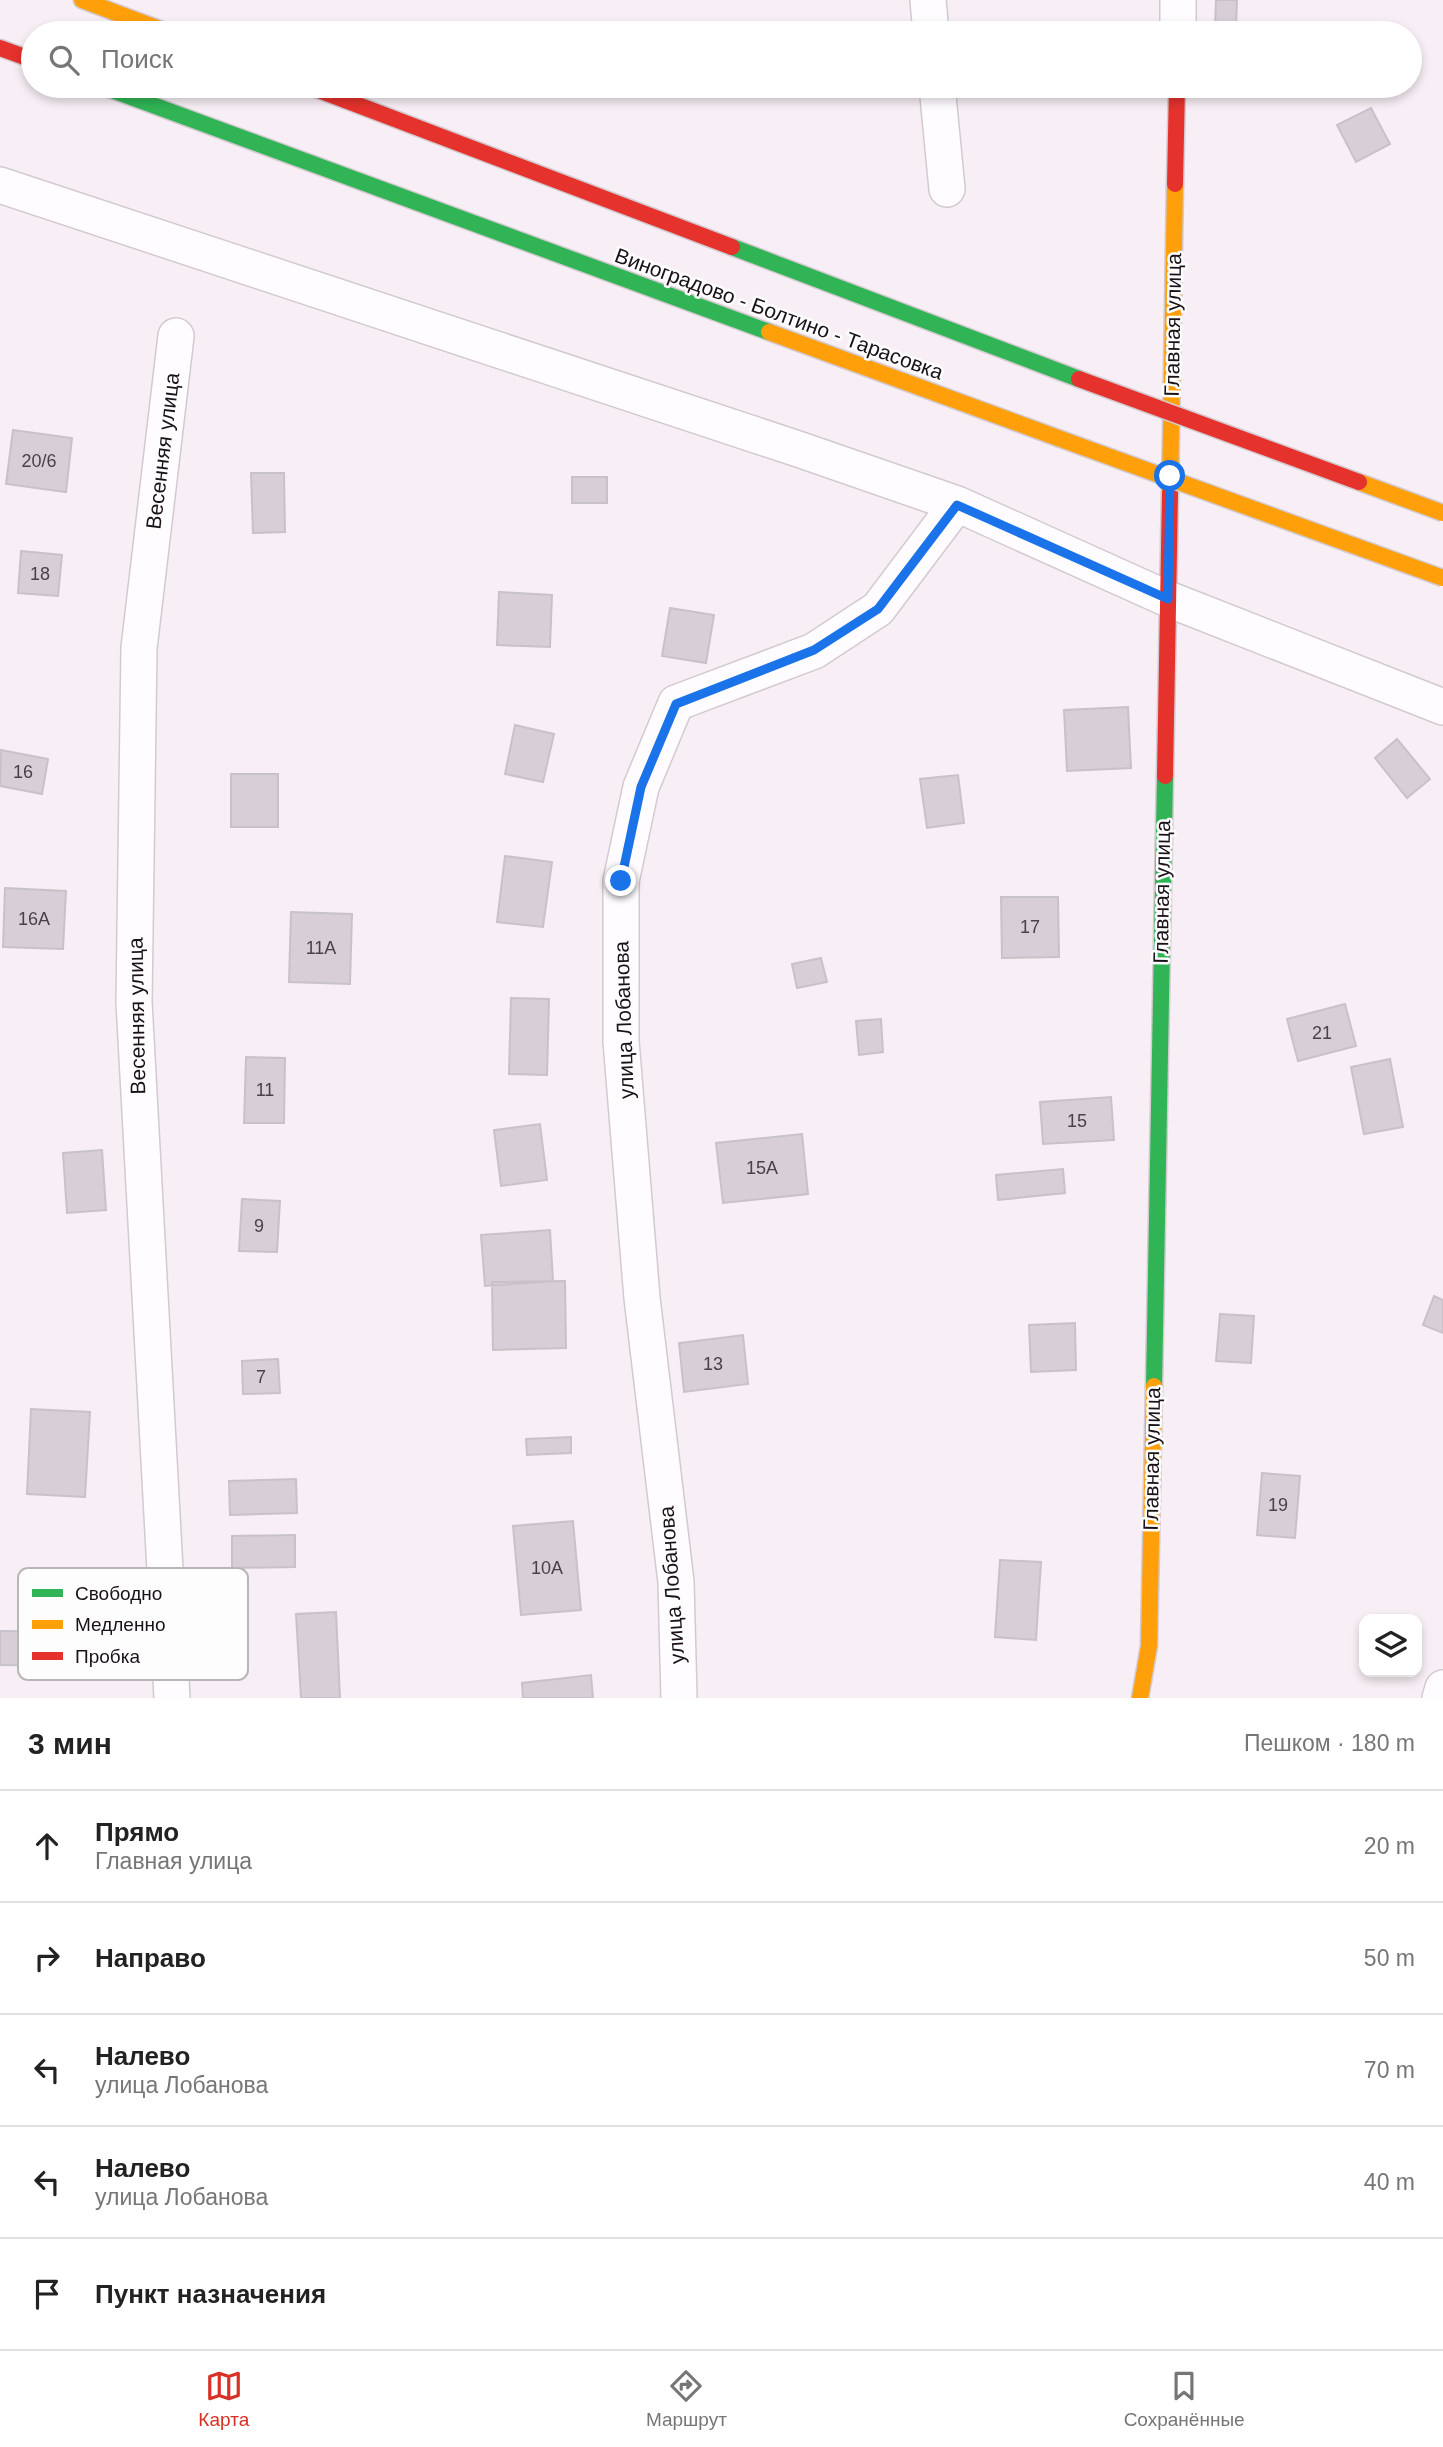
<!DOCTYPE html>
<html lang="ru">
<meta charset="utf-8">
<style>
body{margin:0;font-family:Arial,sans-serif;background:#f6f6f6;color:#222}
.controls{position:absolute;right:21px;bottom:21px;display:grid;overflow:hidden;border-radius:14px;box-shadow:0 4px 10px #0003}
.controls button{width:63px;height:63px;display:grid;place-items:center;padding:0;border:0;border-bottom:2px solid #e0e0e0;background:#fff;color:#222;font:35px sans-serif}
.stop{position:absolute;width:21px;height:21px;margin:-16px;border:5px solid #1a73e8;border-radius:50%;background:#fff}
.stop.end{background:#1a73e8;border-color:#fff;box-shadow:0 2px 7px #0008}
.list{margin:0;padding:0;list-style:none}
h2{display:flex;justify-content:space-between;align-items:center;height:91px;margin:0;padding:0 28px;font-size:30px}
h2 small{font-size:23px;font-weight:400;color:#767676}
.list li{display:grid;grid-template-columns:46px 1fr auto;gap:21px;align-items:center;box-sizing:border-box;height:112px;padding:0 28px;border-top:2px solid #e0e0e0}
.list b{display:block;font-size:26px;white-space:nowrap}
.list p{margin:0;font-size:23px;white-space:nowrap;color:#767676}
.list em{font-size:23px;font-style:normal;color:#767676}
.icon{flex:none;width:38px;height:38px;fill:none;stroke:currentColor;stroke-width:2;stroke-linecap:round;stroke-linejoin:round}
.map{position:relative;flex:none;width:1443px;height:1698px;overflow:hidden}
.search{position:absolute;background:#fff;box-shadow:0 4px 10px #0003;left:21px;right:21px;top:21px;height:77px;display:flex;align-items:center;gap:18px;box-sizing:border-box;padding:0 24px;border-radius:38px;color:#767676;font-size:26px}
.sheet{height:651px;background:#fff}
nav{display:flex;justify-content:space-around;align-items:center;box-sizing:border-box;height:98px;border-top:2px solid #e0e0e0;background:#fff;font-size:19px;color:#767676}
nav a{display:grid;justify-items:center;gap:4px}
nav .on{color:#d93025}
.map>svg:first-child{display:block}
.building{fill:#d7ced8;stroke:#c9c1c9;stroke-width:2}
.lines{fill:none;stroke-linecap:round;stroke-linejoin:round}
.street-casing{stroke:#d3cad0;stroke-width:38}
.fast-casing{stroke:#d3cad0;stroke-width:19}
.slow-casing{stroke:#d3cad0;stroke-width:19}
.jam-casing{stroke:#d3cad0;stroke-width:19}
.street{stroke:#fefcfe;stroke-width:35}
.fast{stroke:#30b455;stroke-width:16}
.slow{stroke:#ff9f0a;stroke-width:16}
.jam{stroke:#e5322d;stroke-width:16}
.slow-bridge-casing{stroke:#d3cad0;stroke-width:19;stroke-linecap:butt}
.jam-bridge-casing{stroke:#d3cad0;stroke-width:19;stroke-linecap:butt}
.slow-bridge{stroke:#ff9f0a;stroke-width:16}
.jam-bridge{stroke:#e5322d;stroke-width:16}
.route{stroke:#1a73e8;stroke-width:9}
.labels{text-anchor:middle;stroke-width:5;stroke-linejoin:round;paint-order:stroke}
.number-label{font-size:18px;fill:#4a4148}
.street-label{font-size:21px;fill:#1b1218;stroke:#fdfdfd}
.key{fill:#fdfdfd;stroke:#b9b6b8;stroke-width:2}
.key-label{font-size:19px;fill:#1b1218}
</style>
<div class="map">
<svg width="1443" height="1698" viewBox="0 0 1443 1698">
<rect width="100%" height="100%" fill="#f8eef5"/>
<!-- building -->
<path class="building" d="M1216 0H1237L1236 28 1215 27Z
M1371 108 1390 144 1356 162 1337 125Z
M13 430 72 438 66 492 6 484Z
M251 473H284L285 532 253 533Z
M572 477H607V503H572Z
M21 551 62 555 58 596 18 593Z
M499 592 552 595 550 647 497 645Z
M670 608 714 615 706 663 662 656Z
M1128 707 1131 768 1067 771 1064 710Z
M515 725 554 734 543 782 505 774Z
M1397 739 1430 779 1407 798 1375 758Z
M1 750 48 759 42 794 0 786Z
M231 774H278V827H231Z
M958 775 964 823 927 828 920 779Z
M505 856 552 862 543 927 497 922Z
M5 888 66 891 63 949 3 947Z
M1001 897H1058L1059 957 1002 958Z
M291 912 352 914 350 984 289 982Z
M821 958 827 982 797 988 792 964Z
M511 998 549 999 547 1075 509 1074Z
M1345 1004 1356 1046 1298 1061 1287 1019Z
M881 1019 883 1052 859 1055 856 1021Z
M246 1057 285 1058 284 1123H244Z
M1390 1059 1403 1127 1364 1134 1351 1067Z
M1111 1097 1114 1140 1043 1144 1040 1102Z
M540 1124 547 1180 501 1186 494 1130Z
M802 1134 808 1194 723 1203 716 1143Z
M102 1150 106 1210 67 1213 63 1153Z
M1063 1169 1065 1193 998 1200 996 1175Z
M242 1199 280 1201 277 1252 239 1251Z
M550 1230 553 1281 485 1286 481 1235Z
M565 1281 566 1348 493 1350 492 1282Z
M1434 1296 1443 1300V1333L1423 1325Z
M1220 1314 1254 1316 1251 1363 1216 1361Z
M1075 1323 1076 1370 1031 1372 1029 1325Z
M743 1335 748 1384 684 1392 679 1343Z
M278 1359 280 1393 243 1394 242 1361Z
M31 1409 90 1412 85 1497 27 1494Z
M571 1437V1453L527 1455 526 1439Z
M1262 1473 1300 1476 1295 1538 1257 1535Z
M296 1479 297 1513 230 1515 229 1481Z
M573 1521 581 1610 521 1615 513 1526Z
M295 1535V1567L232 1568V1536Z
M1000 1560 1041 1562 1036 1640 995 1637Z
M336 1612 340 1698H301L296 1614Z
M0 1631 83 1632V1666L0 1665Z
M591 1675 593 1698H523L522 1683Z"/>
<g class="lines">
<defs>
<path id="street" d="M928 0 931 33
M1178 33V0
M937 86 947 189
M0 185 801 450 957 504 1168 599 1443 707
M172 1698 134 1002 139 648 176 336
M679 1698 676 1582 642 1298 621 1041V881L641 787 676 703 814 651 878 609 957 504
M1440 1698 1443 1688"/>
<path id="fast" d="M101 86 769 332
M732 247 1079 379
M1154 1386 1165 776"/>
<path id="slow" d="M82 0 170 33
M769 332 1058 438
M1170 493 1175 184
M1140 1698 1149 1646 1154 1386"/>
<path id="jam" d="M0 48 33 60
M308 86 732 247
M1175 184 1177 86
M1165 776 1170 493"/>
</defs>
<!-- street casing -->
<use href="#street" class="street-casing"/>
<!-- fast casing -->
<use href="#fast" class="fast-casing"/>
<!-- slow casing -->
<use href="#slow" class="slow-casing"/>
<!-- jam casing -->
<use href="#jam" class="jam-casing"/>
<!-- street -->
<use href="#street" class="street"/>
<!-- fast -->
<use href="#fast" class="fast"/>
<!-- slow -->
<use href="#slow" class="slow"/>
<!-- jam -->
<use href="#jam" class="jam"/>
<defs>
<path id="slow-bridge" d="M1058 438 1443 578
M1359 482 1443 513"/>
<path id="jam-bridge" d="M1079 379 1359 482"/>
</defs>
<!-- slow-bridge casing -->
<use href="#slow-bridge" class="slow-bridge-casing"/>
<!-- jam-bridge casing -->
<use href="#jam-bridge" class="jam-bridge-casing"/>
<!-- slow-bridge -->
<use href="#slow-bridge" class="slow-bridge"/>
<!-- jam-bridge -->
<use href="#jam-bridge" class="jam-bridge"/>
</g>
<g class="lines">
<!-- route -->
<path class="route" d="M621 881 641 787 676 704 814 650 878 609 957 505 1168 599 1170 476"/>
</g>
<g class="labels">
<!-- number labels -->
<g class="number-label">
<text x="39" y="467">20/6</text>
<text x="40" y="580">18</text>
<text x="23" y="778">16</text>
<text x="34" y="925">16А</text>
<text x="1030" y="933">17</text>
<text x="321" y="954">11А</text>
<text x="1322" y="1039">21</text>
<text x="265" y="1096">11</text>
<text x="1077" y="1127">15</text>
<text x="762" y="1174">15А</text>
<text x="259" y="1232">9</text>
<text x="713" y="1370">13</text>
<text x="261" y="1383">7</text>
<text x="1278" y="1511">19</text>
<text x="547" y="1574">10А</text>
</g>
<!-- street labels -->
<g class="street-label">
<text transform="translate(779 314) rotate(20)" y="7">Виноградово - Болтино - Тарасовка</text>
<text transform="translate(1173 325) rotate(-89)" y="7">Главная улица</text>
<text transform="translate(163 451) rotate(-83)" y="7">Весенняя улица</text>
<text transform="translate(1162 892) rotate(-89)" y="7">Главная улица</text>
<text transform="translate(137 1016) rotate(-91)" y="7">Весенняя улица</text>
<text transform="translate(624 1020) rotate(-92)" y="7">улица Лобанова</text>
<text transform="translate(1152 1459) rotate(-89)" y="7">Главная улица</text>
<text transform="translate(672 1585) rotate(-94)" y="7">улица Лобанова</text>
</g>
</g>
<!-- legend -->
<rect x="18" y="1568" width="230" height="112" rx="10" class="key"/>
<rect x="32" y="1589" width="31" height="8" fill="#30b455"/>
<rect x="32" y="1620" width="31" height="9" fill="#ff9f0a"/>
<rect x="32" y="1652" width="31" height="8" fill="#e5322d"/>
<g class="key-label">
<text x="75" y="1600">Свободно</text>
<text x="75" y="1631">Медленно</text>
<text x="75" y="1663">Пробка</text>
</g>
</svg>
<div class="controls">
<button><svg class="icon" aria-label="layers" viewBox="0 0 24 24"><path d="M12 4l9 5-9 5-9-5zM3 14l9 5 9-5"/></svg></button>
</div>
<div class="stop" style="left:1170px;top:476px"></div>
<div class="stop end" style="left:621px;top:881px"></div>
<div class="search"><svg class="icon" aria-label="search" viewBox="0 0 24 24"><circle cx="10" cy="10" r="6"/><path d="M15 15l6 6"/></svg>Поиск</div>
</div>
<section class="sheet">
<h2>3 мин<small>Пешком · 180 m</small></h2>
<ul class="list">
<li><svg class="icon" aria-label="ahead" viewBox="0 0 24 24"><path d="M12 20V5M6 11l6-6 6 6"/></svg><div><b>Прямо</b><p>Главная улица</p></div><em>20 m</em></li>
<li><svg class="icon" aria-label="right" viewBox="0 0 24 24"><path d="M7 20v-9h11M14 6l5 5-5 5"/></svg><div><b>Направо</b></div><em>50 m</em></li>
<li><svg class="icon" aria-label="left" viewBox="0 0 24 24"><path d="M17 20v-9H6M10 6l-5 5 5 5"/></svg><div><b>Налево</b><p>улица Лобанова</p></div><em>70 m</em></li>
<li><svg class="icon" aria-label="left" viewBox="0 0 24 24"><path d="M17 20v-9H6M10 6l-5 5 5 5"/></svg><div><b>Налево</b><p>улица Лобанова</p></div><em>40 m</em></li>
<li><svg class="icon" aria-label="arrive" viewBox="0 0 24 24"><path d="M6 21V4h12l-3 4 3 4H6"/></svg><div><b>Пункт назначения</b></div></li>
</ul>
</section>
<nav>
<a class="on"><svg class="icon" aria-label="map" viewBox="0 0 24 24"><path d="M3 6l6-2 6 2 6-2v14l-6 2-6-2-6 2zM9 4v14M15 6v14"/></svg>Карта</a>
<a><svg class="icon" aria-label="directions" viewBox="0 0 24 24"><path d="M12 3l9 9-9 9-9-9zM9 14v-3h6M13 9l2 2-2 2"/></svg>Маршрут</a>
<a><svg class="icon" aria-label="saved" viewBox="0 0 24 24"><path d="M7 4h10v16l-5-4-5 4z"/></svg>Сохранённые</a>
</nav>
